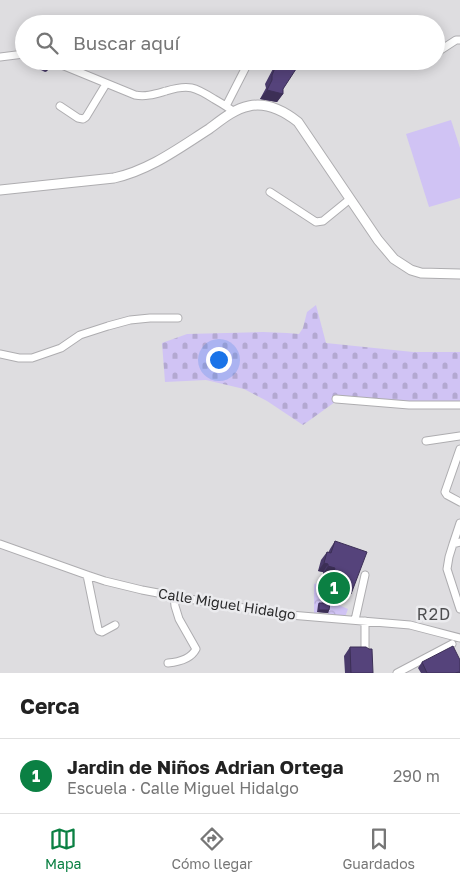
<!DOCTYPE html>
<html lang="es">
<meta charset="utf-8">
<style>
body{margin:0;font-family:"Golos Text",sans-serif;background:#f6f6f6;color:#222}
.you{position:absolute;left:218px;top:359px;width:18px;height:18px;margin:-12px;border:4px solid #fff;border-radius:50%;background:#1a73e8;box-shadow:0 0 0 8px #1a73e833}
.badge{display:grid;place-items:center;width:32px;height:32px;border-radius:50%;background:#0b8043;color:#fff;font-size:16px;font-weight:700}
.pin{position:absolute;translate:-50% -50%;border:2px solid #fff;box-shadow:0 1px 5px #0006}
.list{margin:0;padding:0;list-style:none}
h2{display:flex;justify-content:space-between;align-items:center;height:65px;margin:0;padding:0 20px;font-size:21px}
h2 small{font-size:16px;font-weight:400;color:#767676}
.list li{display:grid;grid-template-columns:32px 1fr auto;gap:15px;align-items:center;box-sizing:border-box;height:75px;padding:0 20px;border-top:1px solid #e0e0e0}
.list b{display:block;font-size:19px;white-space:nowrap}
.list p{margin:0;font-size:16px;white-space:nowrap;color:#767676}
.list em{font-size:16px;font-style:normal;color:#767676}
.icon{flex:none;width:28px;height:28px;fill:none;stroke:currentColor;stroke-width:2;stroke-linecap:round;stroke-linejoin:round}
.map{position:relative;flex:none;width:460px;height:673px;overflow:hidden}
.search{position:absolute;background:#fff;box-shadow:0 2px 12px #0003;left:15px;right:15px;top:15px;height:55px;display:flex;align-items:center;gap:12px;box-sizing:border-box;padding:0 18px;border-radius:28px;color:#767676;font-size:19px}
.sheet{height:140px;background:#fff}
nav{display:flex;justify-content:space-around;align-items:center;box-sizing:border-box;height:70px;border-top:1px solid #e0e0e0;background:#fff;font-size:14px;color:#767676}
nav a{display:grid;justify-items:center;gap:2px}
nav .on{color:#0b8043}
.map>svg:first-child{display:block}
.cemetery{fill:url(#cemetery-stones)}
.park{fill:url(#park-crowns)}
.pitch{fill:#d0c3f4}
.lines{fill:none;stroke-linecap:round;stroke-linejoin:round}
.minor-casing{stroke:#aeadb0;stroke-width:9}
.major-casing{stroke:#aeadb0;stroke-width:11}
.minor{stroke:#fff;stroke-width:7}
.major{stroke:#fff;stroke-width:9}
.wall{fill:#493a6a}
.shaded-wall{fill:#3c2f56}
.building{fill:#55437b;stroke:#3c2f56}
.labels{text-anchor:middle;stroke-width:5;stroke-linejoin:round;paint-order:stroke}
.street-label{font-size:14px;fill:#29292a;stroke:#ebebee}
.quarter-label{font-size:16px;letter-spacing:1px;fill:#4e4e50;stroke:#ebebee}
</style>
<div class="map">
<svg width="460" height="673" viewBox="0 0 460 673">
<defs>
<pattern id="cemetery-stones" width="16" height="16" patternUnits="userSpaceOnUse" patternTransform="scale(1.25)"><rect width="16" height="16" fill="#d0c3f4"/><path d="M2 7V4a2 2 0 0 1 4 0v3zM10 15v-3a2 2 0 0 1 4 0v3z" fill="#b3a8d1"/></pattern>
<pattern id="park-crowns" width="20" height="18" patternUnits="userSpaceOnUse" patternTransform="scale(1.25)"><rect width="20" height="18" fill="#d0c3f4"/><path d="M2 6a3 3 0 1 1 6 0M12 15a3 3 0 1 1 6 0" fill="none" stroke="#b3a8d1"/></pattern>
</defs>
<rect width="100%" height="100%" fill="#dedde0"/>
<!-- cemetery -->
<path class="cemetery" d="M316 305 326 343 413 352H460V401L411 402H335L303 425 267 401 244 389 206 380 165 382 162 343 187 334 263 332 287 333 299 334 303 328 307 312Z"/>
<!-- park -->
<path class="park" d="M327 580 328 581 323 595 337 599 336 604 348 609 345 617 328 616V606L318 605 317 614H314V584Z"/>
<!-- pitch -->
<path class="pitch" d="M451 120 460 148V198L429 207 406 134Z"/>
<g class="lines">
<defs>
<path id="minor" d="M436 53 456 40H460
M0 57 24 54
M52 61 135 95C146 97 155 94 166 91 189 84 195 87 214 99 221 103 228 107 234 112
M60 106 78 118 83 119 86 117 106 84
M226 106 249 61
M270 192 316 222 323 221 350 199
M0 354 19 358H32L61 348 80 335 108 326 130 320 150 318H178
M336 399 409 405H460
M426 441 460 436
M460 449 445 492 447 495 460 502
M460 542 453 544 449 557 447 569 460 609
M0 544 87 575 105 581 142 590 211 603 290 615 410 625 460 638
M453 544 460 523
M87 575 98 629 99 631 102 632 115 625
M355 620 365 575
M365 653V621
M168 663C179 662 191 659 196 649L179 619 175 606 174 596
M397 673 452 644"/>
<path id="major" d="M0 190 114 178C150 170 179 148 209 129 221 120 234 109 249 106 267 102 284 111 298 122L378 240 394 259 411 270 421 273 460 274"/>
</defs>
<!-- minor casing -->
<use href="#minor" class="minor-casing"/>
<!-- major casing -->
<use href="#major" class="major-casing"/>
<!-- minor -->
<use href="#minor" class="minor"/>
<!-- major -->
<use href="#major" class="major"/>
</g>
<!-- wall -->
<path class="wall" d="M29 61H54L47 71 45 72 29 64Z
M277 61H293L283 89V94L277 102 260 99 266 88 265 84Z
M335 541 351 594 346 601 323 595 330 576 323 574V572L318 571 321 560 327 552 328 553 330 549Z
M319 603 329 610 328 613 317 612 318 605Z
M350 647 373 673H345L344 656Z
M459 659 460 673H421L418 668 422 662Z"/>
<!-- shaded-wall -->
<path class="shaded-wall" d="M54 62 47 71 45 72 52 63Z
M267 90 283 94 277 102 260 99Z
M324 563 328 564 323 572 318 571Z
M328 566 335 568 330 576 323 574Z
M328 587 351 594 346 601 323 595Z
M319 610H329L328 613 317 612Z"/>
<!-- building -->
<path class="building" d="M278 61H293L298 66 283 89V94L267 90 272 80V75Z
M335 541 367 552 351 594 328 587 335 568 328 566V564L324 563 327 552 331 553Z
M319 603H330L329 610H319Z
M453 646 460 660V673L459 672 455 673H427L422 662Z
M350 647H366L369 649H372L373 673H351Z"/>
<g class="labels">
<!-- street labels -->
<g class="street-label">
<text transform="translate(227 604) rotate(9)" y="5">Calle Miguel Hidalgo</text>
</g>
<!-- quarter labels -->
<g class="quarter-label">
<text x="434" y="620">R2D</text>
</g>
</g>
</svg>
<div class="you"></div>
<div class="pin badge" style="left:334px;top:588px">1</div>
<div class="search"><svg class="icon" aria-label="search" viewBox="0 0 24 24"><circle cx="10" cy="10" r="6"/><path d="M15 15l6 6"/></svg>Buscar aquí</div>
</div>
<section class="sheet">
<h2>Cerca<small></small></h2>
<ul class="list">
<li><span class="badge">1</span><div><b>Jardin de Niños Adrian Ortega</b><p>Escuela · Calle Miguel Hidalgo</p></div><em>290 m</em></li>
</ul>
</section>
<nav>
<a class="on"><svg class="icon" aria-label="map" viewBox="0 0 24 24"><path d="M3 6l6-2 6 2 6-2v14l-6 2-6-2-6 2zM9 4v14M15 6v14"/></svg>Mapa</a>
<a><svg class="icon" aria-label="directions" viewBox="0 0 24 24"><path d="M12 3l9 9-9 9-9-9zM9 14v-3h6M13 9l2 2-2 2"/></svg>Cómo llegar</a>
<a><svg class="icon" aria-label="saved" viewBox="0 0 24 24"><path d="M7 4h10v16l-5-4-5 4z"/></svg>Guardados</a>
</nav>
